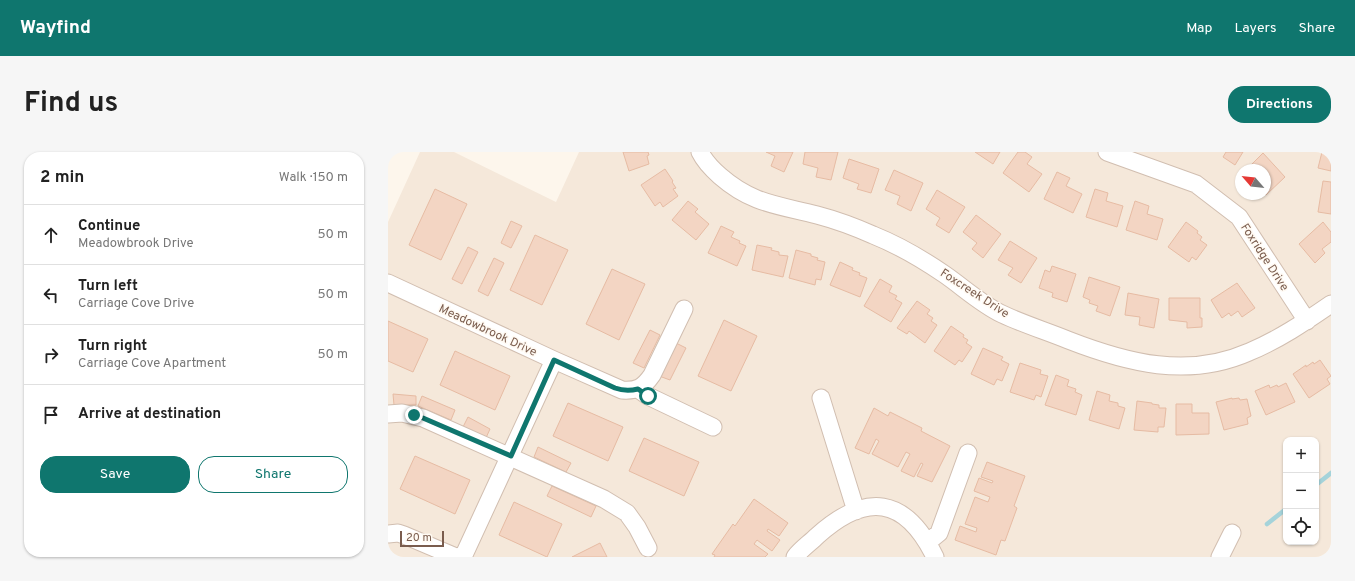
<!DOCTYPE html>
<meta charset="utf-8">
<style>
body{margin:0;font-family:Overpass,sans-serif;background:#f6f6f6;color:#222}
.controls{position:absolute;right:12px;bottom:12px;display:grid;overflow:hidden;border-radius:8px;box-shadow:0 1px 3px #0004}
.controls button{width:36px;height:36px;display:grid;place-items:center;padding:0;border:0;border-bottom:1px solid #e0e0e0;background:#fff;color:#222;font:20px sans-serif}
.compass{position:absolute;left:847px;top:12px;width:36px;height:36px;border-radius:50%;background:#fff;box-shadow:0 1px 3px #0004;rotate:298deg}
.scale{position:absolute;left:12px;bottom:10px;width:44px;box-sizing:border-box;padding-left:4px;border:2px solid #7a5c4d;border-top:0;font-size:11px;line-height:14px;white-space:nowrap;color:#7a5c4d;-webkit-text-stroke:3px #fffaf3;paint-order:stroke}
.stop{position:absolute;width:12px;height:12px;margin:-9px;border:3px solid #0f766e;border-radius:50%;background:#fff}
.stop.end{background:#0f766e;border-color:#fff;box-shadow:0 1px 4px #0008}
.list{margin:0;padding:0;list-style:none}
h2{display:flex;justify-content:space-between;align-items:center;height:52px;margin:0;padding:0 16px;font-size:17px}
h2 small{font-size:13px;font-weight:400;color:#767676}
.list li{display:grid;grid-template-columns:26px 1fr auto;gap:12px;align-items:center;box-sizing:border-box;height:60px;padding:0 16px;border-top:1px solid #e0e0e0}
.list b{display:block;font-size:15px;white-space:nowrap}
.list p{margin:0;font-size:13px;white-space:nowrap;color:#767676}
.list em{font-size:13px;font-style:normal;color:#767676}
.actions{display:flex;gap:8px;padding:12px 16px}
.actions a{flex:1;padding:9px 0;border:1px solid #0f766e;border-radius:16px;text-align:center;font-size:14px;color:#0f766e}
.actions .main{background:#0f766e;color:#fff}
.icon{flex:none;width:22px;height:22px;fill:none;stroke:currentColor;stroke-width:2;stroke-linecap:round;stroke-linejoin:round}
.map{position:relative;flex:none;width:943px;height:405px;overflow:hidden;border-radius:16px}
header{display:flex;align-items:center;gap:24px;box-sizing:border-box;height:56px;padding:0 20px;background:#0f766e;color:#fff}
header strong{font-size:19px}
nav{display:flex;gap:22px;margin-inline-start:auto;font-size:14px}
.intro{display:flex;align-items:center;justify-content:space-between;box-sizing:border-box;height:96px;padding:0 24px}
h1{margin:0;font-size:28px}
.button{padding:10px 18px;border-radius:16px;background:#0f766e;color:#fff;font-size:14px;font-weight:700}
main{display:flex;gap:24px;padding:0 24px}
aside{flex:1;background:#fff;border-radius:16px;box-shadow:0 1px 3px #0004}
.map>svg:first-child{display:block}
.residential{fill:#f5e8da;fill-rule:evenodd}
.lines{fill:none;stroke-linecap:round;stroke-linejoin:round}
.stream{stroke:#a5d3da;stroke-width:4.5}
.building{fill:#f3d5c3;stroke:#e6bba3}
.minor-casing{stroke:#d1beb0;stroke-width:19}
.minor{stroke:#fff;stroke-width:17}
.route{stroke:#0f766e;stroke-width:5}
.labels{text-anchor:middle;stroke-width:3;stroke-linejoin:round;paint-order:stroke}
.street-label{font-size:12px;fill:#7a5c4d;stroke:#fffaf3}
</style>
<header>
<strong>Wayfind</strong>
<nav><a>Map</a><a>Layers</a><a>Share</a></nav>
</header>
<div class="intro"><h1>Find us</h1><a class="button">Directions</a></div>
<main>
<aside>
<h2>2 min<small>Walk · 150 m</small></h2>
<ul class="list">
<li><svg class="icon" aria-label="ahead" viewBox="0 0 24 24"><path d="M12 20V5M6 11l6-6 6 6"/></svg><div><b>Continue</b><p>Meadowbrook Drive</p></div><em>50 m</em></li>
<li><svg class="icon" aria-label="left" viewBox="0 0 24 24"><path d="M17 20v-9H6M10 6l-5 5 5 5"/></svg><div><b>Turn left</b><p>Carriage Cove Drive</p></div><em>50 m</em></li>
<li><svg class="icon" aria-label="right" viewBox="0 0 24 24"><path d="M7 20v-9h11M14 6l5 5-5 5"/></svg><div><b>Turn right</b><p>Carriage Cove Apartment</p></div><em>50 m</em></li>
<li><svg class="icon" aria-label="arrive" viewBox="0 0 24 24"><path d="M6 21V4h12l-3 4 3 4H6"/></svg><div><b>Arrive at destination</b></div></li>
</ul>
<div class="actions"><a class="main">Save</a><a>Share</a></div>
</aside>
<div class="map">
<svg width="943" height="405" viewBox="0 0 943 405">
<rect width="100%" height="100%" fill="#fdf6ec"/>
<!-- residential -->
<path class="residential" d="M32 0H66L168 50 191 0H943V405H0V70ZM853 18H877V42H853ZM898 288H928V390H898Z"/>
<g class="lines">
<!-- stream -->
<path class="stream" d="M928 333 943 321
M879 372 898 357"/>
</g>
<!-- building -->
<path class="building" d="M235 0H260L261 3 259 4 261 12 241 19Z
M378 0H405L396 20 383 14 387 4Z
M417 0H450L443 28 428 25 430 16 415 12Z
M587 0H612L605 12Z
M630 0H637L644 5 639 12 654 22 641 40 615 21Z
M838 0H855L847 13 835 5Z
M934 0H943V19L930 16Z
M875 1 897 25 878 43 877 42V18H862L860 16Z
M461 7 491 17 483 41 469 37 471 32 455 26Z
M277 17 285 29 284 30 288 36 285 37 290 44 275 55 272 50 267 54 253 33Z
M506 18 535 31 523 59 509 52 512 44 497 38Z
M669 20 682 26 678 34 694 42 685 61 656 47Z
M935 29 943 30V62L930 60Z
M47 37 79 52 53 108 21 93Z
M707 37 720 41 718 49 735 54 729 75 698 65Z
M549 38 577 55 561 81 548 73 552 66 538 57Z
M300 49 310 57 307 60 321 72 308 88 284 68Z
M747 49 761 54 759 62 775 67 769 88 738 78Z
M588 63 613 82 595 106 584 97 589 91 575 80Z
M123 69 134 74 123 96 113 91Z
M798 70 810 79 809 81 814 85 812 88 819 93 808 108 804 105 801 110 780 95Z
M935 70 943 80V90L934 97 937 101 927 111 911 92Z
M333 74 346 80 343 85 352 89 351 91 358 94 349 114 320 101Z
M147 83 180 98 154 153 122 138Z
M622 89 649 106 633 131 620 123 625 116 610 108Z
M369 93 384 96 383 98 391 100V103L400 104 395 125 364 118Z
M80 95 90 100 74 132 64 127Z
M408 98 423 102V104L430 106 429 108 437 110 433 128 428 127 427 133 401 126Z
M106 106 116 111 100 144 90 139Z
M452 110 465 116 464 118 472 121 471 123 479 126 472 145 442 133Z
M664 114 688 122 679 150 664 145 665 141 651 136 657 118 662 120Z
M224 117 257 132 231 188 198 172Z
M701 125 732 135 722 164 708 159 710 154 701 151 702 148 695 145Z
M492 127 504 134 501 140 509 144 507 147 514 151 503 170 476 154Z
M849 131 867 156 854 165 850 159 843 164 841 161 834 166 823 148Z
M740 141 771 147 766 176 751 173 752 165 737 163Z
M781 146H812V166H814V175L799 176V170L781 168Z
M529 149 542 158 539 162 545 166 543 169 549 173 537 191 521 179 519 182 509 176Z
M336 168 369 184 343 239 310 224Z
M0 169 40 187 25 220 0 209Z
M563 174 576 183 575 185 580 188 578 191 584 195 574 210 571 208 567 213 546 199Z
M262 178 272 183 256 216 245 211Z
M288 191 298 196 282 228 271 224Z
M595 196 615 205 613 208 621 212 614 229 609 227 606 233 583 222Z
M67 199 122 224 107 258 52 233Z
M932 208 943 224 939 227 942 232 921 246 905 222 918 213V215L925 210 926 212Z
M632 211 653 218 652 222 660 224 653 245 648 243 646 248 622 240Z
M668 223 681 228 679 234 688 237 687 240 694 243 688 263 657 253Z
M898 231 907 250 878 263 867 239 881 233 882 236 889 233 890 235Z
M709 239 722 243 721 249 730 251V254L737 256 731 277 701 268Z
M5 242 28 244V253H6Z
M34 244 67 258 63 268 30 254Z
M844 246V247L851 246 852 248 859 247 863 264 859 266 860 272 836 278 828 250Z
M749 249 764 251V252L771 253V256H778L776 275H770V280L746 278Z
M180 251 235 275 220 309 165 284Z
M788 252H804V261H821V282L788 283Z
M486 256 500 264 502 260 534 276 533 279 562 294 544 330 529 324 535 312 533 311 526 325 513 319 522 302 518 300 510 315 484 302 491 289 488 287 481 302 467 296Z
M80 265 102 277 97 288 75 275Z
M256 286 311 310 296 344 241 319Z
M150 295 183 311 178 320 146 305Z
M27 304 82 328 67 362 12 337Z
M599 310 637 324 626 354 629 356 617 389 613 388 608 403 567 388 572 374 588 380 589 376 577 372 587 345 600 350 602 345 586 339 591 326 604 331 605 329 593 325Z
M164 334 208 354 203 365 159 344Z
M366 347 400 371 391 384 380 377 379 379 392 388 384 399 369 388 366 392 380 402 377 405H326L327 403 324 402 345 372 347 374Z
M126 350 174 372 159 405 111 383Z
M212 391 219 405H184Z"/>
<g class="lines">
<defs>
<path id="minor" d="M312 0C317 10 324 17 332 24 364 52 390 53 429 63 448 68 467 75 485 83 510 93 534 107 556 122 575 135 593 152 614 162 635 172 658 179 680 188 739 211 800 227 861 200 890 188 917 170 943 152
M719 0 808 32 851 65 919 169
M0 131 166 208 234 238C249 239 255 236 264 223L296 157
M250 237 260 244 325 275
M433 246 468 359
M0 262 14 261 35 266 216 347 239 361 249 375 260 396
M0 382 10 381 16 383 68 405
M540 390 551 381 580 301
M75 405 166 208
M407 405C413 397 422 391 429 384 478 340 517 344 547 405
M832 405 844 381"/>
</defs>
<!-- minor casing -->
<use href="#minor" class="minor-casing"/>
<!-- minor -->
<use href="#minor" class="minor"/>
</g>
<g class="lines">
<!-- route -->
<path class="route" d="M26 263 35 266 123 304 166 208 227 236C235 239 242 239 250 237L260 244"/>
</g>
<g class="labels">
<!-- street labels -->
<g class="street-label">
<text transform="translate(877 105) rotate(57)" y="4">Foxridge Drive</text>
<text transform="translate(587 141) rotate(33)" y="4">Foxcreek Drive</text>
<text transform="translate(100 178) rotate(25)" y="4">Meadowbrook Drive</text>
</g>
</g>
</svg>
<div class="controls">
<button>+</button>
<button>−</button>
<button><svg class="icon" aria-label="locate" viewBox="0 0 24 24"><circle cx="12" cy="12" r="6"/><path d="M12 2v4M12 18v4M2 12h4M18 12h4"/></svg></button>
</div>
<svg class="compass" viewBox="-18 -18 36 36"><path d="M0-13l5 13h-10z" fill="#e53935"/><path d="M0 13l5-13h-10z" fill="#767676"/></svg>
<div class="scale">20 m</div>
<div class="stop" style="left:260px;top:244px"></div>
<div class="stop end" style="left:26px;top:263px"></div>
</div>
</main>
